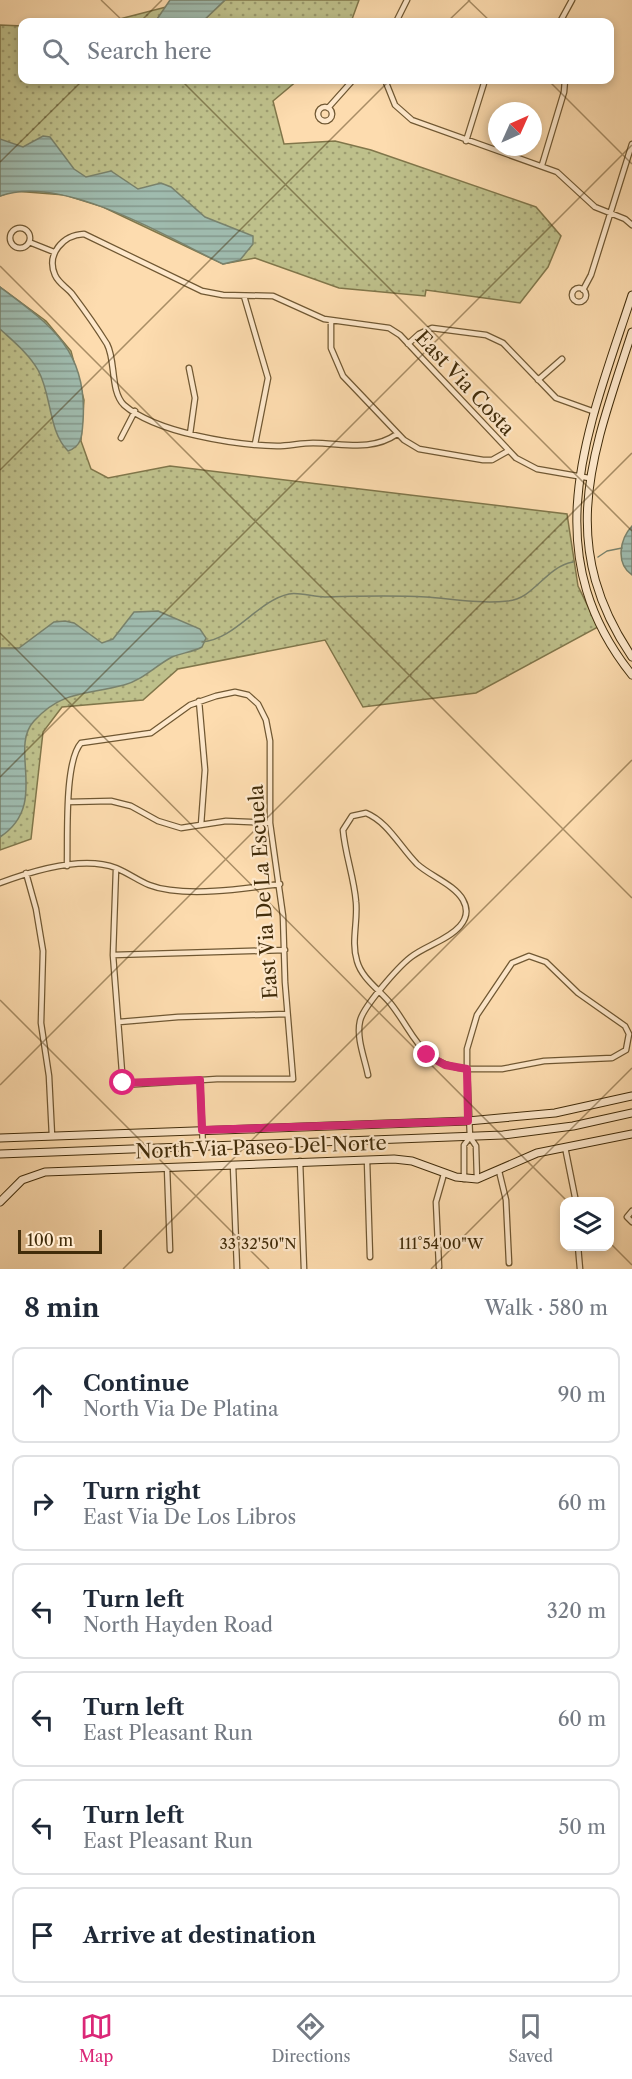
<!DOCTYPE html>
<meta charset="utf-8">
<style>
body{margin:0;font-family:"Libre Caslon Text",serif;background:#f6f6f7;color:#1f2937}
.controls{position:absolute;right:18px;bottom:18px;display:grid;overflow:hidden;border-radius:12px;box-shadow:0 3px 9px #0003}
.controls button{width:54px;height:54px;display:grid;place-items:center;padding:0;border:0;border-bottom:2px solid #e0e1e3;background:#fff;color:#1f2937;font:30px sans-serif}
.compass{position:absolute;left:488px;top:102px;width:54px;height:54px;border-radius:50%;background:#fff;box-shadow:0 3px 9px #0003;rotate:45deg}
.scale{position:absolute;left:18px;bottom:15px;width:84px;box-sizing:border-box;padding-left:6px;border:3px solid #412c0a;border-top:0;font-size:16px;line-height:21px;white-space:nowrap;color:#412c0a;-webkit-text-stroke:4px #fee8cb;paint-order:stroke}
.stop{position:absolute;width:18px;height:18px;margin:-14px;border:4px solid #db2777;border-radius:50%;background:#fff}
.stop.end{background:#db2777;border-color:#fff;box-shadow:0 2px 6px #0008}
.list{margin:0;padding:0;list-style:none}
h2{display:flex;justify-content:space-between;align-items:center;height:78px;margin:0;padding:0 24px;font-size:26px}
h2 small{font-size:20px;font-weight:400;color:#747a83}
.list li{display:grid;grid-template-columns:39px 1fr auto;gap:18px;align-items:center;box-sizing:border-box;height:96px;margin:0 12px 12px;padding:0 12px;border:2px solid #e0e1e3;border-radius:12px}
.list b{display:block;font-size:22px;white-space:nowrap}
.list p{margin:0;font-size:20px;white-space:nowrap;color:#747a83}
.list em{font-size:20px;font-style:normal;color:#747a83}
.icon{flex:none;width:33px;height:33px;fill:none;stroke:currentColor;stroke-width:2;stroke-linecap:round;stroke-linejoin:round}
.map{position:relative;flex:none;width:632px;height:1269px;overflow:hidden}
.search{position:absolute;background:#fff;box-shadow:0 3px 9px #0003;left:18px;right:18px;top:18px;height:66px;display:flex;align-items:center;gap:15px;box-sizing:border-box;padding:0 21px;border-radius:12px;color:#747a83;font-size:22px}
.sheet{height:726px;background:#fff}
nav{display:flex;justify-content:space-around;align-items:center;box-sizing:border-box;height:84px;border-top:2px solid #e0e1e3;background:#fff;font-size:16px;color:#747a83}
nav a{display:grid;justify-items:center;gap:3px}
nav .on{color:#db2777}
.map>svg:first-child{display:block}
.grass{fill:url(#grass-dots);stroke:#80764a;stroke-width:1.5}
.water{fill:url(#water-rules);stroke:#79826c;stroke-width:1.5}
.lines{fill:none;stroke-linecap:round;stroke-linejoin:round}
.stream{stroke:#79826c;stroke-width:1.5}
.street-casing{stroke:#705833;stroke-width:7}
.secondary-casing{stroke:#412c0a;stroke-width:9}
.street{stroke:#fee8cb;stroke-width:4.5}
.secondary{stroke:#fee8cb;stroke-width:7}
.route{stroke:#db2777;stroke-width:8}
.ticks{fill:none;stroke:#412c0a;stroke-width:1.5;stroke-opacity:0.45}
.labels{text-anchor:middle;stroke-width:4.5;stroke-linejoin:round;paint-order:stroke}
.street-label{font-size:20px;fill:#412c0a;stroke:#fee8cb}
.ticks-label{font-size:15px;text-anchor:middle;fill:#412c0a;stroke:#fee8cb;stroke-width:4.5;stroke-linejoin:round;paint-order:stroke}
</style>
<div class="map">
<svg width="632" height="1269" viewBox="0 0 632 1269">
<defs>
<pattern id="grass-dots" width="8" height="8" patternUnits="userSpaceOnUse" patternTransform="scale(1.5)"><rect width="8" height="8" fill="#bec08b"/><path d="M2 2h.1M6 6h.1" fill="none" stroke="#9c9c70" stroke-width="1.8" stroke-linecap="round"/></pattern>
<pattern id="water-rules" width="6" height="5" patternUnits="userSpaceOnUse" patternTransform="scale(1.5)"><rect width="6" height="5" fill="#9fbbae"/><path d="M0 2.5h6" fill="none" stroke="#83988c"/></pattern>
</defs>
<rect width="100%" height="100%" fill="#fddcaf"/>
<filter id="stains"><feTurbulence type="fractalNoise" baseFrequency=".00333" numOctaves="4"/><feColorMatrix values="0 0 0 0 .2 0 0 0 0 .09 0 0 0 0 .02 0 0 0 .5 -.17"/></filter>
<radialGradient id="worn" r=".72"><stop offset=".6" stop-color="#630" stop-opacity="0"/><stop offset="1" stop-color="#630" stop-opacity=".3"/></radialGradient>
<!-- grass -->
<path class="grass" d="M225 0H359L351 22H202Z
M166 7 155 22H108Z
M0 25 22 26V80H298L273 101 284 144 335 141 371 150 536 207 561 236 548 267 520 303 426 290 425 296 339 288 255 258 223 264 103 207 65 195 14 191 0 196Z
M0 287 46 321 71 351 84 400 81 441 91 469 108 478 170 466 567 514 578 586 598 627 476 693 363 707 325 640 178 669 143 700 62 707 43 732 31 839 0 850Z"/>
<!-- water -->
<path class="water" d="M170 0H225L202 22H155Z
M43 136 50 137 74 169 86 177 111 171 138 189 161 183 171 187 205 217 253 236V244L240 260 223 264C166 237 62 173 0 196V139L23 147Z
M0 287C51 325 88 351 83 421 82 436 82 446 68 451 48 431 52 395 38 370 29 354 13 341 0 329Z
M632 526V575C615 563 620 539 632 526Z
M158 611 200 629 206 638 202 647C193 652 181 653 172 657 155 666 143 680 124 685 87 695 62 690 34 721 8 749 50 804 0 837V648H19L54 622 65 621 74 623 102 643 113 639 134 612Z"/>
<g class="lines">
<!-- stream -->
<path class="stream" d="M598 557 607 551 622 548
M202 642C236 639 257 601 289 594 299 592 314 597 325 597 358 596 392 595 426 597 453 599 480 604 508 601 534 599 545 567 573 562"/>
<defs>
<path id="street" d="M396 22 407 0
M560 22 572 0
M385 80 395 105 412 120 557 172 595 207 625 219 632 225
M318 114a7 7 0 1 1 14 0a7 7 0 1 1-14 0Z
M328 108 353 80
M466 141 485 80
M542 165 564 92 565 80
M10 238a10 10 0 1 1 20 0a10 10 0 1 1-20 0Z
M29 242 54 252
M572 295a7 7 0 1 1 14 0a7 7 0 1 1-14 0Z
M583 290 591 275 632 144
M244 296 268 378 255 444
M331 321V348L343 376 404 440 419 449 483 460H492L508 451
M408 344 419 334 432 328 486 335 503 343 556 398 595 412
M189 368 195 398 190 434
M538 380 562 359
M397 434C371 452 343 443 313 443 301 443 289 446 277 446 235 445 156 433 124 405 110 391 116 361 107 344 97 328 85 311 73 295 68 288 59 284 55 275 46 254 63 235 84 234L202 291 223 295 273 296 324 319 389 328 400 335 516 458 537 469 589 478
M121 438 135 411
M199 701 205 770 201 825
M68 802 111 801 131 806 158 821 181 828 226 821 270 823
M67 866C68 838 64 762 81 743L151 733 190 705 216 696 235 692 248 695 258 704 266 720 270 741V823L283 916 285 982 293 1079H217L123 1085 113 955 116 869
M26 873 36 909 43 951 41 1023 49 1076 52 1136
M0 883C32 871 82 855 116 868 137 877 144 887 170 890 205 895 245 888 280 884
M113 955 285 950
M529 956 546 962 578 993 625 1026 629 1034 626 1050 612 1058 544 1061 502 1069H467V1049L477 1015 512 963Z
M119 1022 178 1017 287 1014
M368 1075C365 1059 356 1038 360 1021 363 1007 398 967 411 957 425 946 448 940 460 926 467 918 468 909 463 900 455 885 430 876 417 864 400 847 388 822 366 813L352 816 343 830C345 854 354 877 356 902 358 921 351 942 357 961 362 979 380 990 391 1004 416 1036 419 1064 467 1069L470 1137 476 1146 477 1179
M200 1080 203 1148
M565 1147 576 1202
M367 1160 370 1257
M300 1161 304 1269
M233 1165 237 1269
M167 1167 170 1250
M499 1171 506 1200 509 1263
M464 1179V1145L470 1137
M632 1211 627 1217 632 1222
M578 1246 580 1269
M439 1267 436 1202 444 1174"/>
<path id="secondary" d="M632 295C589 427 533 551 632 675
M632 332C594 450 554 542 632 657
M0 1138 468 1121 555 1113 632 1096
M0 1154 503 1135 573 1126 632 1113
M0 1202 22 1180 45 1172 394 1159 412 1161 456 1177 477 1179 537 1153 632 1134"/>
</defs>
<!-- street casing -->
<use href="#street" class="street-casing"/>
<!-- secondary casing -->
<use href="#secondary" class="secondary-casing"/>
<!-- street -->
<use href="#street" class="street"/>
<!-- secondary -->
<use href="#secondary" class="secondary"/>
</g>
<g class="lines">
<!-- route -->
<path class="route" d="M123 1083 200 1080 202 1130 468 1121 467 1069 445 1065 427 1055"/>
</g>
<!-- ticks -->
<path class="ticks" d="M101 0 124 22M468 0 491 22M140 22 162 0M447 22 470 0M181 80 632 531M548 80 632 164M0 162 83 80M0 266 632 898M0 470 390 80M0 633 568 1202M0 777 632 145M0 1000 269 1269M0 1085 632 453M610 1243 632 1265M123 1269 632 760M431 1269 632 1068"/>
<g class="labels">
<!-- street labels -->
<g class="street-label">
<text transform="translate(465 383) rotate(47)" y="7">East Via Costa</text>
<text transform="translate(263 892) rotate(-94)" y="7">East Via De La Escuela</text>
<text transform="translate(261 1147) rotate(-2)" y="7">North Via Paseo Del Norte</text>
</g>
</g>
<g class="ticks-label">
<text x="258" y="1249">33°32'50"N</text>
<text x="441" y="1249">111°54'00"W</text>
</g>
<rect width="100%" height="100%" filter="url(#stains)"/>
<rect width="100%" height="100%" fill="url(#worn)"/>
</svg>
<div class="controls">
<button><svg class="icon" aria-label="layers" viewBox="0 0 24 24"><path d="M12 4l9 5-9 5-9-5zM3 14l9 5 9-5"/></svg></button>
</div>
<svg class="compass" viewBox="-18 -18 36 36"><path d="M0-13l5 13h-10z" fill="#e53935"/><path d="M0 13l5-13h-10z" fill="#747a83"/></svg>
<div class="scale">100 m</div>
<div class="stop" style="left:123px;top:1083px"></div>
<div class="stop end" style="left:427px;top:1055px"></div>
<div class="search"><svg class="icon" aria-label="search" viewBox="0 0 24 24"><circle cx="10" cy="10" r="6"/><path d="M15 15l6 6"/></svg>Search here</div>
</div>
<section class="sheet">
<h2>8 min<small>Walk · 580 m</small></h2>
<ul class="list">
<li><svg class="icon" aria-label="ahead" viewBox="0 0 24 24"><path d="M12 20V5M6 11l6-6 6 6"/></svg><div><b>Continue</b><p>North Via De Platina</p></div><em>90 m</em></li>
<li><svg class="icon" aria-label="right" viewBox="0 0 24 24"><path d="M7 20v-9h11M14 6l5 5-5 5"/></svg><div><b>Turn right</b><p>East Via De Los Libros</p></div><em>60 m</em></li>
<li><svg class="icon" aria-label="left" viewBox="0 0 24 24"><path d="M17 20v-9H6M10 6l-5 5 5 5"/></svg><div><b>Turn left</b><p>North Hayden Road</p></div><em>320 m</em></li>
<li><svg class="icon" aria-label="left" viewBox="0 0 24 24"><path d="M17 20v-9H6M10 6l-5 5 5 5"/></svg><div><b>Turn left</b><p>East Pleasant Run</p></div><em>60 m</em></li>
<li><svg class="icon" aria-label="left" viewBox="0 0 24 24"><path d="M17 20v-9H6M10 6l-5 5 5 5"/></svg><div><b>Turn left</b><p>East Pleasant Run</p></div><em>50 m</em></li>
<li><svg class="icon" aria-label="arrive" viewBox="0 0 24 24"><path d="M6 21V4h12l-3 4 3 4H6"/></svg><div><b>Arrive at destination</b></div></li>
</ul>
</section>
<nav>
<a class="on"><svg class="icon" aria-label="map" viewBox="0 0 24 24"><path d="M3 6l6-2 6 2 6-2v14l-6 2-6-2-6 2zM9 4v14M15 6v14"/></svg>Map</a>
<a><svg class="icon" aria-label="directions" viewBox="0 0 24 24"><path d="M12 3l9 9-9 9-9-9zM9 14v-3h6M13 9l2 2-2 2"/></svg>Directions</a>
<a><svg class="icon" aria-label="saved" viewBox="0 0 24 24"><path d="M7 4h10v16l-5-4-5 4z"/></svg>Saved</a>
</nav>
